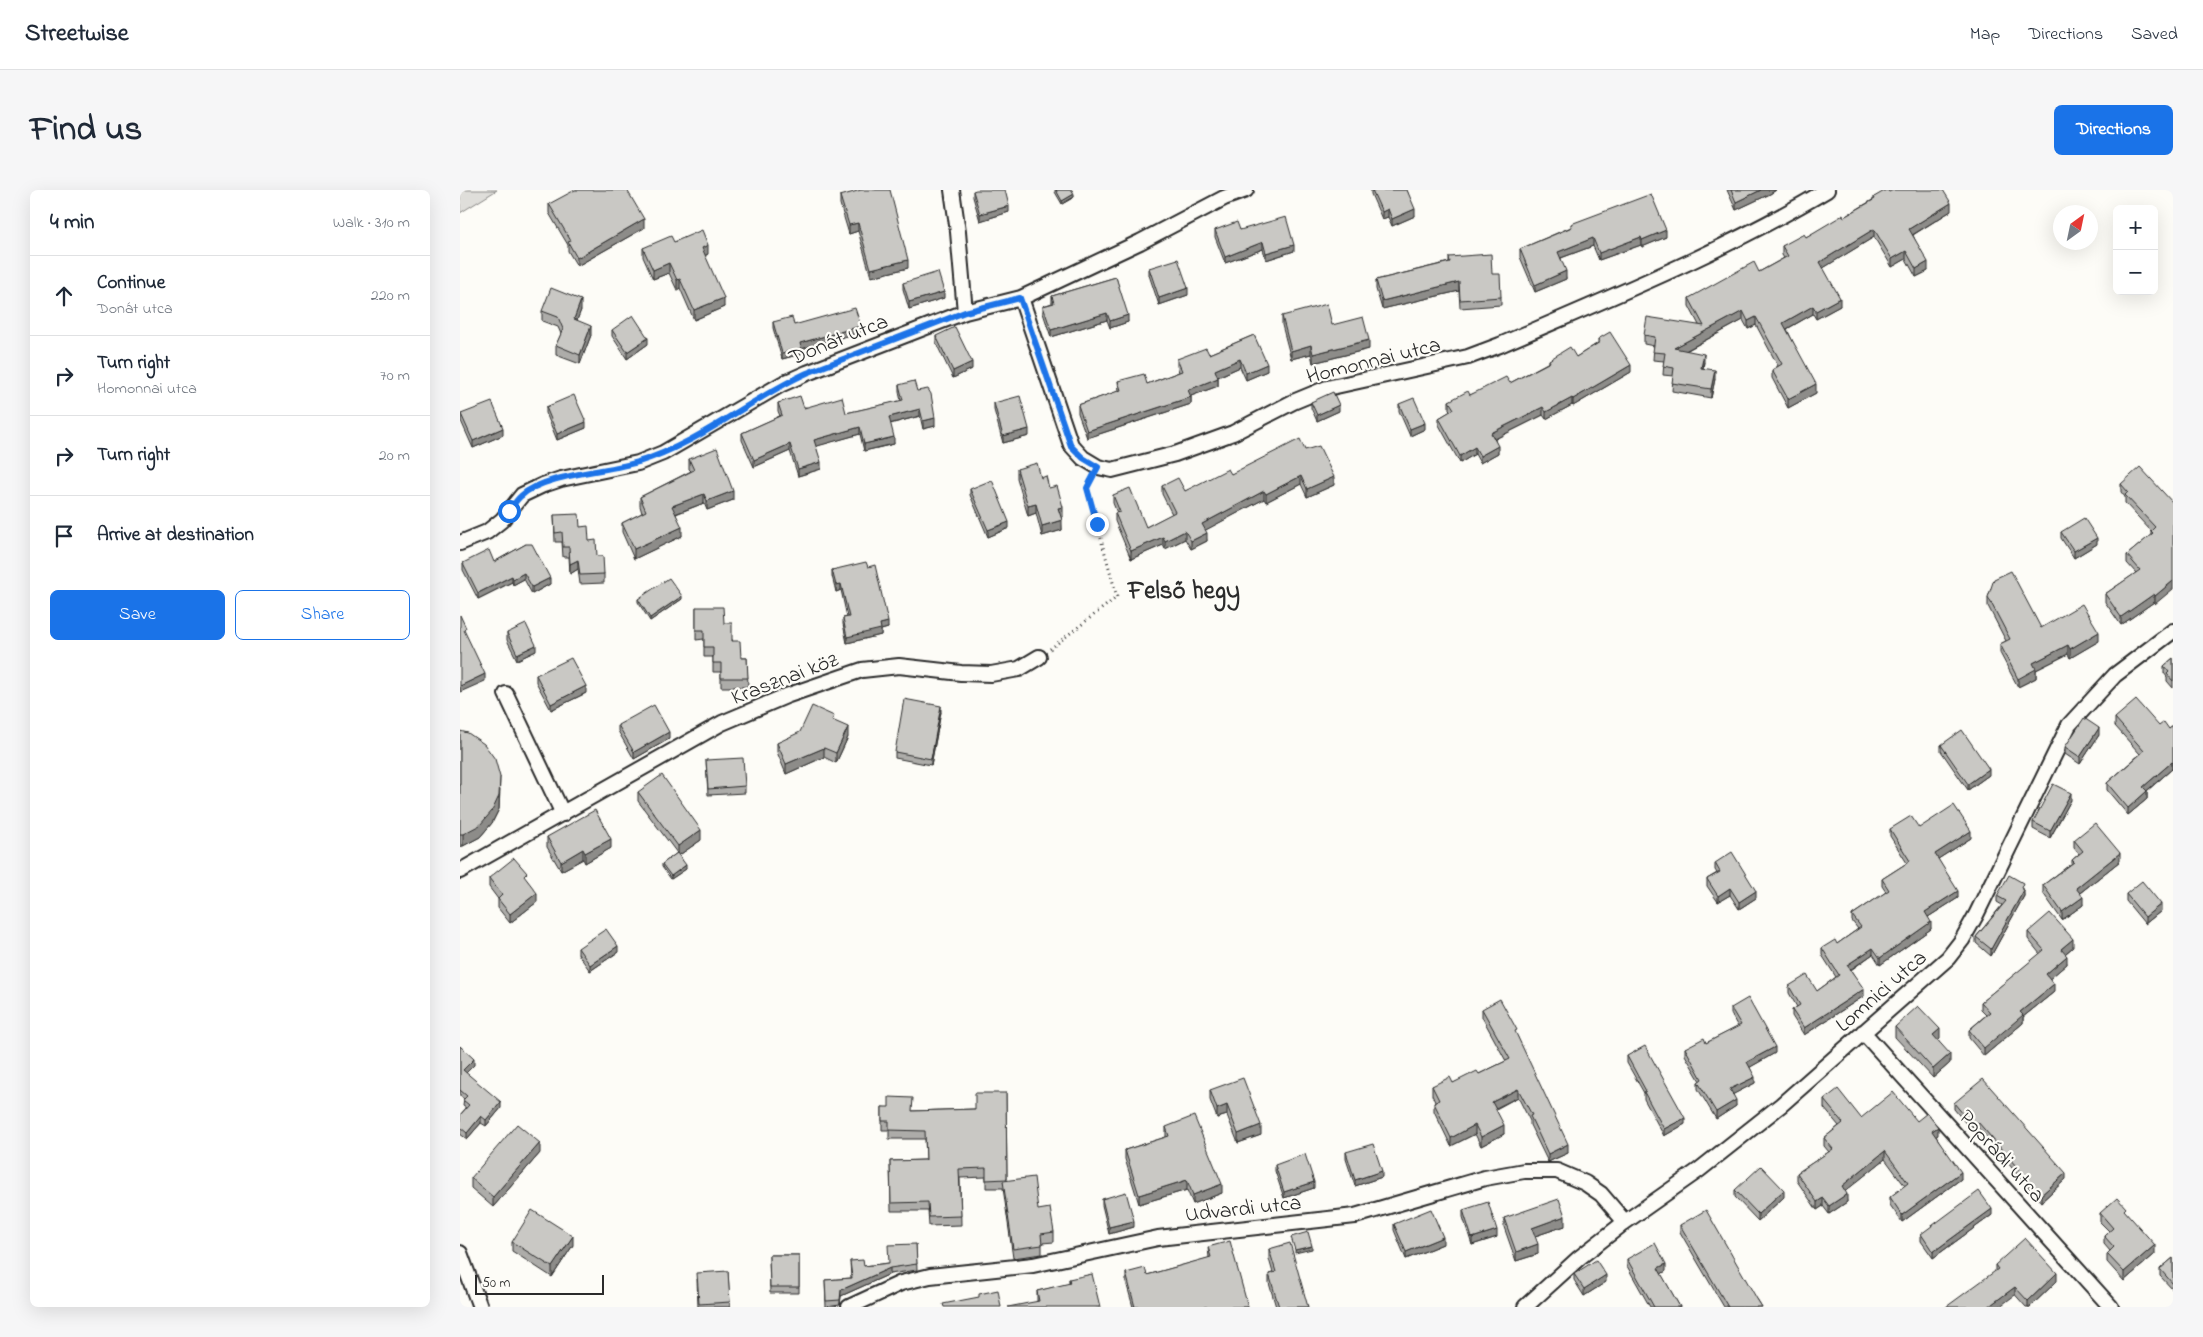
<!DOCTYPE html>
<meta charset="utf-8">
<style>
body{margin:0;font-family:"Indie Flower",sans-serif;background:#f6f6f7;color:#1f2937}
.controls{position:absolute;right:15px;top:15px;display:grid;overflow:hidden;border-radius:8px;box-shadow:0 5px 20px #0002}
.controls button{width:45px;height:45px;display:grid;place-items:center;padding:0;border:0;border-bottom:1px solid #e0e1e3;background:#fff;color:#1f2937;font:25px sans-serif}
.compass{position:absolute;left:1593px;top:15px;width:45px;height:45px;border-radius:50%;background:#fff;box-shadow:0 5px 20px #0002;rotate:33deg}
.scale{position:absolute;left:15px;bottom:12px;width:129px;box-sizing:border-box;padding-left:5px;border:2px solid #2b2b2b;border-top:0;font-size:14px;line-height:18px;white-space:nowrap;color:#2b2b2b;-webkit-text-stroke:4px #fdfcf7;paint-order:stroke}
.stop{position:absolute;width:15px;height:15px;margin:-11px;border:4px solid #1a73e8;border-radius:50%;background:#fff}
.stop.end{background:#1a73e8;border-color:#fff;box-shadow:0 1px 5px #0008}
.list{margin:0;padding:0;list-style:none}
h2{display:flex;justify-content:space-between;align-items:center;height:65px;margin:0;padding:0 20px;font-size:21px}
h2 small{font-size:16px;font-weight:400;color:#747a83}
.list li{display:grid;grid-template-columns:32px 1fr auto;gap:15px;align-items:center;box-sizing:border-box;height:80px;padding:0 20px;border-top:1px solid #e0e1e3}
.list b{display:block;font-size:19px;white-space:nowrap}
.list p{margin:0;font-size:16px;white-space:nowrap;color:#747a83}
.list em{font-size:16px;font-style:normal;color:#747a83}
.actions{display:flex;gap:10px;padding:15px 20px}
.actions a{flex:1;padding:11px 0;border:1px solid #1a73e8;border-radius:8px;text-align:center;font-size:18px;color:#1a73e8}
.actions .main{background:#1a73e8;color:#fff}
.icon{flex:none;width:28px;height:28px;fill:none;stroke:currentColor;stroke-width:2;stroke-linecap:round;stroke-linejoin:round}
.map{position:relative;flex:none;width:1713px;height:1117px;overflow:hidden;border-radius:8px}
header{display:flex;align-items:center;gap:30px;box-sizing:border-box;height:70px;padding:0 25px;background:#fff;border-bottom:1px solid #e0e1e3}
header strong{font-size:24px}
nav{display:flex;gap:28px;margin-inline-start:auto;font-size:18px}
.intro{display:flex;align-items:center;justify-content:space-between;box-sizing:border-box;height:120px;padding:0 30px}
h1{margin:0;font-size:35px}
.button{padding:12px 22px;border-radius:8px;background:#1a73e8;color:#fff;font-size:18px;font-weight:700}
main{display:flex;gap:30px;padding:0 30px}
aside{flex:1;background:#fff;border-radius:8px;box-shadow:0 5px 20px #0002}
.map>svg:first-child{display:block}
.green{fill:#dfdeda;stroke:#858482}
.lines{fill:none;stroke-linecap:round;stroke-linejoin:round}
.street-casing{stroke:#2b2b2b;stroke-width:18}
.path{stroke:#2b2b2b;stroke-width:3;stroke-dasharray:1 4;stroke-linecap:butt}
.street{stroke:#fdfcf7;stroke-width:14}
.wall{fill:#adaca9;stroke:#2b2b2b}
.shaded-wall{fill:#8d8c89;stroke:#2b2b2b}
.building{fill:#c9c8c4;stroke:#2b2b2b}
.route{stroke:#1a73e8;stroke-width:6}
.labels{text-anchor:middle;stroke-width:4.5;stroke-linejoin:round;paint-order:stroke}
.street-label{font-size:22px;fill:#2b2b2b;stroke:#fdfcf7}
.quarter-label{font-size:25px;font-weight:bold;fill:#2b2b2b;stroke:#fdfcf7}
</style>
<header>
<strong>Streetwise</strong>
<nav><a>Map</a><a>Directions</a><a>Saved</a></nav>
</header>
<div class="intro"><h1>Find us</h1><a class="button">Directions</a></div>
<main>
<aside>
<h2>4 min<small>Walk · 310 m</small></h2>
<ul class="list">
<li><svg class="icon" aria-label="ahead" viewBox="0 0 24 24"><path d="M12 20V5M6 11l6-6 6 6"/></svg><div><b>Continue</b><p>Donát utca</p></div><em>220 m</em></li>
<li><svg class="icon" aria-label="right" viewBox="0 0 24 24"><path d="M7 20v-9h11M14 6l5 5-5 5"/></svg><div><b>Turn right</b><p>Homonnai utca</p></div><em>70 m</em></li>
<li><svg class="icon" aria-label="right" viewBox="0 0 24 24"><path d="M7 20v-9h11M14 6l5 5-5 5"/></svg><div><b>Turn right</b></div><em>20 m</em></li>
<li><svg class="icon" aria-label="arrive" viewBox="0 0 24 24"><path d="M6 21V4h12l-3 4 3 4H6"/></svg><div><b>Arrive at destination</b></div></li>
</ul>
<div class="actions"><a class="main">Save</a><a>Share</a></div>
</aside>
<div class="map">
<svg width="1713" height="1117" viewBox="0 0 1713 1117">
<rect width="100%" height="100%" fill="#fdfcf7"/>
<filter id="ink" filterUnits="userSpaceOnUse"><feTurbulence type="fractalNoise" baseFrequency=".02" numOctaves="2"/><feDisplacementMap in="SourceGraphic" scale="10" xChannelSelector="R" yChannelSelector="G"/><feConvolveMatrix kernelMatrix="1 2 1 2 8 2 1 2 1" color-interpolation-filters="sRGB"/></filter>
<g filter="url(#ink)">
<!-- green -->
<path class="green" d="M0 0H37L0 23Z"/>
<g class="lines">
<defs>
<path id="street" d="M492 0 498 42 505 122
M561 108 611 255 623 268 638 277 652 280 715 264 773 243 833 212 867 198 1008 167 1040 155C1151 107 1263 62 1367 0
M0 353 27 342 42 330 62 305 83 295 101 289 178 273 203 263 322 194 347 183 505 122 561 108 680 52 764 8 786 0
M46 504 103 624
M0 681 262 533 326 506 402 480 439 476 501 483 531 484 559 479 579 467
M1403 842 1651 1117
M0 1063 20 1117
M389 1117 441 1093 470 1086 573 1075 698 1048 895 1026 1025 988 1064 981H1097L1125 993 1141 1004 1165 1032
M1065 1117 1119 1068 1165 1032 1239 980 1321 915 1488 768 1502 750 1516 725 1609 535 1655 485 1713 441"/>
</defs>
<!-- street casing -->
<use href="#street" class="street-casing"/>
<!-- path -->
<path class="path" d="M590 459 657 407 627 298 631 289"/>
<!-- street -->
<use href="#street" class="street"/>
</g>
<!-- wall -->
<path class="wall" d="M595 0H612L614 7 602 14 595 2Z
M911 0H947L955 26 932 36 928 27 922 29 911 4Z
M1267 0H1316L1310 4 1276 20Z
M513 1 549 22 520 31 513 7Z
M1429 2 1491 21 1453 45 1468 81 1456 87 1446 69 1432 77 1414 47 1363 78 1380 116 1356 129 1353 124 1327 139 1356 203 1328 218 1312 188V180L1318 176 1296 135 1288 139 1283 130 1226 161 1244 172 1243 179 1255 189 1251 208 1212 201 1213 186 1203 185 1204 171 1193 170 1194 156 1184 154V145L1239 135 1229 116V108L1299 82 1324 68 1322 65V56L1346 47 1384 27 1414 9V7Z
M380 6 448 78 411 87 398 41 389 44 380 14Z
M89 14 184 38 117 76 108 61V55L89 23Z
M1111 34 1206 47 1182 57 1181 55 1139 70 1133 56 1101 68 1106 89 1075 102 1060 67V59L1111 37Z
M755 40H780L834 61 806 70 803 59 765 73 755 47Z
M214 52 248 64 245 66 264 117 234 130 220 98 217 100 209 83 193 89 183 67V58Z
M989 67 1032 84 1041 107V115L1000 118 999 101 922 119 916 99V90L989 72Z
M689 78 728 105 699 115 689 85Z
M656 87 668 132 650 138 647 130 591 147 583 123V116L592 113V106Z
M443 93 484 108 449 119 443 99Z
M121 120 117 130 131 145 120 174 96 165V155L101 144 98 137 82 131V121Z
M822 126 872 135 909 159 853 173 851 164 831 169 822 135Z
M313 132 334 135 401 142 341 159V164L322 169 313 138Z
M152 140 188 154 167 169 152 146Z
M794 145 807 181 786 190 780 177 758 187V196L731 206V214L627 248 618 223V215L659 201 658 191 687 194 719 182 717 176V169L749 164Z
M476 146 512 179 493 188 476 153Z
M1138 149 1171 182 1113 216 1112 215 1086 229 1083 225 1035 249 1038 263 1020 273 1015 264 1000 273 979 235V228L991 221 989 219V211L1050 193 1089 172V170L1116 167 1138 153Z
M439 195 457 201 475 236 463 239 460 226 430 234 434 254 404 261 400 244 356 256 361 279 338 286 330 261 294 277 282 250V243L320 226 318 221V213L386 223 441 211 439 202Z
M851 212 879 221 857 231 851 218Z
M534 213 569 246 543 253 534 220Z
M939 214 965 239 950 246 939 221Z
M86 217 126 238 97 250 86 223Z
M1 224 43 245 13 258 1 231Z
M845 260 874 295 847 307 841 294 806 312 804 309 745 340 747 351 731 359 725 349 705 359 703 355 671 369 655 331V323H657L653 313V305L686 337 712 324 702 304V296L725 301 771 284Z
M229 269 273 310 247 320 244 313 216 324 222 346 174 369 162 342V333L182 323 180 316V307L231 281 229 279Z
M557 279 581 288 589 298 603 327H601L602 340 582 346 576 323 568 326 557 288Z
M1661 294 1713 313 1695 414 1694 412 1661 435 1645 412V404L1676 383 1667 373V365L1691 345V341L1665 313V307L1661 302Z
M510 299 549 338 528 347 510 305Z
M94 325 120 337 129 351 137 366 144 384V393L120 394 118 379 110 384 109 367H103L102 352H95Z
M1601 342 1637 354 1614 368 1601 348Z
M66 354 90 394 72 404 64 389 53 395 52 392 18 409 3 380V373L34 372Z
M408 377 428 438 421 440V445L387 453 383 434V428L387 427 381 400 376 402 372 386V380Z
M1528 407 1581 438 1639 451 1610 468 1608 464 1576 480V488L1558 497 1540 463V454L1546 451 1528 416Z
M178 409H222L190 431 178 412Z
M236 417 264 433 281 468H287L288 497H261V482H253V467H244V449L236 450Z
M47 443 76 461 57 470 47 450Z
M1713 468V498L1707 491V487L1704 483V476Z
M76 485 126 503 91 520 76 492Z
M481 522 471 575 435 568V562Z
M1655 528 1709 539 1713 536V580L1712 579 1687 601V609L1668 625 1647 600V593L1680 564 1655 536Z
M374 531 388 547 376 573 364 567 326 584 317 562V553Z
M158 535 209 549 174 569 158 541Z
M0 541 40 600 39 619 32 633 20 647 3 656 0 657Z
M1639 545 1620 574 1605 564V557Z
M1481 555 1529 585 1508 600 1481 561Z
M246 570 285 596V603L248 605Z
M178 602 241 650 218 666 226 679 211 689 202 677V674L217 663 178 611Z
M1611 610 1590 648 1573 639V632Z
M1459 638 1511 648 1478 669 1498 708 1468 727 1471 739 1420 775 1413 764 1391 780 1404 806 1344 845 1332 826V820L1337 817 1329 803V796L1357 801 1376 787 1362 765V758L1377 754 1398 739 1392 731V725L1426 702 1422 696V689L1447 673 1430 646V639Z
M87 647 151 658 125 673 123 669 101 681 87 657Z
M1614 650 1660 671 1620 703 1623 715 1602 730 1583 703V695L1612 673V670L1619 664 1614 658Z
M1255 673 1296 708 1279 719 1270 705 1258 712 1247 696V689L1257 683 1255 680Z
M29 688 67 690 77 712 50 733 38 718V709L29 697Z
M1563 699 1564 706 1531 766 1516 753V747L1542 715 1537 712V706Z
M1666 704 1701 721 1685 734 1666 711Z
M1568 742 1613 757 1605 764 1607 774 1589 789 1594 802 1563 827V833L1524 866 1509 848V840L1526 825 1521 820V812L1580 764 1568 749Z
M118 758 158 762 130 781 118 764Z
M1271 818 1315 863 1290 877 1295 893 1273 904 1276 916 1256 929 1238 899V892L1240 891 1225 865V858L1246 853 1278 837 1271 824Z
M1022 819 1057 846 1108 963 1088 972 1070 935V931L1058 907 1036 919 1044 944 1021 956 1015 944 991 956 974 921V913L975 912 972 905V896L993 893 1019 884 1046 871 1022 827Z
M1435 837 1480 849 1478 850 1490 873 1473 888 1435 847Z
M0 856 14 875 6 883 41 918 26 936 21 933 7 949 0 944V925L6 918 3 916 4 909 0 906Z
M1167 866 1225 934 1204 946 1184 909V903L1167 873Z
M750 900 801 945 778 953 767 925 757 928 750 910Z
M546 903 547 990 578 1020 594 1042V1052L582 1053V1064L553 1068 543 998H526V987L500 988 501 1035 469 1036 468 1021H431L430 971 466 970 465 949H429V940H422V917L452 921 515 919Z
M1364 910 1401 928 1457 931 1478 945 1476 946 1501 989 1442 1032 1430 1015V1007L1445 996 1425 969 1385 1001 1387 1012 1369 1024 1363 1016 1357 1020 1337 991V983L1369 962 1364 956V948L1379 936 1364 918Z
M1494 913 1606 989 1581 1012 1518 938 1513 942 1494 919Z
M706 937 762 1003 733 1014 727 1000 679 1014 665 969V960L706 947Z
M886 962 922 987 895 996 886 969Z
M80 963 33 1017 11 998V988Z
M815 975 854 998 824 1008 815 981Z
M1275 1000 1324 1007 1298 1031 1275 1007Z
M642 1009 674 1037 649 1044 642 1015Z
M1003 1020 1037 1047 1012 1055 1003 1027Z
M1640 1023H1666L1695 1064 1664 1091 1647 1072V1064L1650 1061 1644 1054V1046L1649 1041 1640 1032Z
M1532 1025 1473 1068 1461 1051V1044Z
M1044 1028 1105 1036 1075 1046 1078 1064 1056 1071 1044 1037Z
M934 1034 983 1054 946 1069 934 1040Z
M1220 1035 1297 1109 1302 1117H1264L1220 1042Z
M52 1052 113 1055 92 1087 52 1061Z
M456 1054 457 1080 430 1084 381 1106 380 1115 366 1117 365 1090 391 1088 390 1071 404 1076 429 1073Z
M748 1057 788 1117H673L666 1092V1083L687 1085 749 1068Z
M809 1059 848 1117H816L809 1093V1084L813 1083 809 1069Z
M309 1065H339V1103H310Z
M1713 1068V1100L1700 1086V1079Z
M1167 1069 1206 1081 1201 1084 1220 1117H1190L1167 1076Z
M1535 1075 1597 1091 1570 1117H1566L1535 1082Z
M268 1081 270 1117H238L237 1089Z
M1114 1084 1146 1092 1124 1106 1114 1090Z
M609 1089 640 1117 577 1111V1101L609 1094Z"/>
<!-- shaded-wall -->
<path class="shaded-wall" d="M1301 0H1316L1310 4 1276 20V12Z
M614 4V7L602 14V11Z
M1491 13V21L1449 47V39Z
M549 16V22L520 31V24Z
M928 19V27L922 29V22Z
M955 19V26L932 36V29Z
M184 29V38L117 76V68Z
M398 33V41L389 44V35Z
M1414 39V47L1360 80V72Z
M1206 40V47L1182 57V50Z
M1181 47V55L1139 70V63Z
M1133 48V56L1098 69V62Z
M803 52V59L765 73V67Z
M248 55V64L242 67V58Z
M834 55V61L806 70V63Z
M1446 61V69L1432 77V69Z
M448 70V78L411 87V79Z
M1468 72V81L1456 87V79Z
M209 73V83L193 89V80Z
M1106 81V89L1075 102V95Z
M220 89V98L217 100V90Z
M999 92V101L922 119V111Z
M728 98V105L699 115V108Z
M484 102V108L449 119V112Z
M264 108V117L234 130V120Z
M1380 108V116L1356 129V121Z
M121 110V120L114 138V129Z
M1353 116V124L1323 141V133Z
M1283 121V130L1214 167V158Z
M647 123V130L591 147V140Z
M668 125V132L650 138V131Z
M1296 127V135L1288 139V131Z
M131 136V145L120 174V165Z
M401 136V142L341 159V164L322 169V163L340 153Z
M188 148V154L167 169V162Z
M909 150V159L853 173V164Z
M851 155V164L831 169V161Z
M1244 164V172L1241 187V178Z
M780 169V177L755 188V180Z
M512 172V179L493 188V181Z
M807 174V181L786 190V183Z
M1171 175V182L1113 216V209Z
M1255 180V189L1251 208V199Z
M758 188V196L728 207V200Z
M1356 194V203L1328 218V209Z
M731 207V214L627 248V241Z
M1112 208V215L1086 229V222Z
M879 215V221L857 231V225Z
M1083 217V225L1031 251V243Z
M460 219V226L429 234V227Z
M475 228V236L463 239V231Z
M126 232V238L97 250V244Z
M965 233V239L950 246V239Z
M400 237V244L354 257V250Z
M43 238V245L13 258V251Z
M569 239V246L543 253V246Z
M434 247V254L404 261V254Z
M330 254V261L294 277V270Z
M1038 256V263L1020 273V266Z
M1015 257V264L1000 273V266Z
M361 272V279L338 286V279Z
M841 286V294L806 312V304Z
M874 287V295L847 307V299Z
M273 301V310L247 320V311Z
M804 301V309L742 342V334Z
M244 304V313L212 325V316Z
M576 314V323L568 326V316Z
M603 317V327L598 328V318Z
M602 330V340L582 346V336Z
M549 332V338L528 347V340Z
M222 337V346L174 369V359Z
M725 341V349L705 359V351Z
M747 343V351L731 359V351Z
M703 347V355L671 369V361Z
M1637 348V354L1614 368V361Z
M118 370V379L110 384V374Z
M64 383V389L53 395V389Z
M52 386V392L18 409V403Z
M90 388V394L72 404V397Z
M1713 391V399L1695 414V406Z
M381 394V400L376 402V395Z
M1694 404V412L1661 435V427Z
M222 406V409L190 431V428Z
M428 432V438L421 440V445L387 453V447L420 434Z
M1639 442V451L1610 468V459Z
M76 455V461L57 470V464Z
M1608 455V464L1576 480V488L1558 497V489L1573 473Z
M25 484V491L0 502V496Z
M126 496V503L91 520V514Z
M481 516V522L471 575V569Z
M388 537V547L376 573V563Z
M1639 538V545L1620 574V567Z
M209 542V549L174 569V562Z
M364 558V567L326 584V574Z
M1712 572V579L1683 604V597Z
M1529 579V585L1508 600V594Z
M40 587 39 619 32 633 20 647 3 656V644Z
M1687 601V609L1668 625V618Z
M1611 603V610L1590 648V641Z
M241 640V650L218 666V656Z
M1511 641V648L1475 671V664Z
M151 649V658L125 673V663Z
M123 659V669L101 681V672Z
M1660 663V671L1616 706V698Z
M226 675V679L211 689V686Z
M1270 698V705L1258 712V706Z
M1564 700V706L1531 766V759Z
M1296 701V708L1279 719V712Z
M1498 701V708L1465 729V722Z
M77 703V712L50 733V724Z
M1623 707V715L1602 730V722Z
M1701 714V721L1685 734V727Z
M1471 732V739L1420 775V768Z
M1613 749V757L1601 767V759Z
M158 756V762L130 781V775Z
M1413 758V764L1387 782V775Z
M1607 766V774L1586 792V784Z
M1594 794V802L1563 827V833L1524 866V858L1560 822Z
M1404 799V806L1344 845V838Z
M1480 839V849L1473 855V845Z
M1315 857V863L1287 879V872Z
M1490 864V873L1473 888V879Z
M14 869V875L3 886V880Z
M1295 887V893L1270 906V899Z
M1058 899V907L1032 920V912Z
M1276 910V916L1256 929V922Z
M41 912V918L26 936V930Z
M767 915V925L757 928V919Z
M21 926V933L7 949V943Z
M1225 928V934L1204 946V939Z
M1518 932V938L1513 942V936Z
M801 935V945L778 953V944Z
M1015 935V944L991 956V948Z
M1044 935V944L1021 956V947Z
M1478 937V945L1472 949V941Z
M80 953V963L33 1017V1007Z
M1108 954V963L1088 972V964Z
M1425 961V969L1382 1004V996Z
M922 981V987L895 996V990Z
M1501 982V989L1442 1032V1025Z
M1606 983V989L1581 1012V1005Z
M727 990V1000L679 1014V1005Z
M854 992V998L824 1008V1002Z
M762 994V1003L733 1014V1005Z
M1324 1000V1007L1298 1031V1024Z
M1387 1004V1012L1369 1024V1016Z
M1363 1008V1016L1357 1020V1012Z
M1532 1019V1025L1473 1068V1062Z
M1105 1026V1036L1072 1047V1038Z
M674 1031V1037L649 1044V1037Z
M1037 1040V1047L1012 1055V1048Z
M113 1046V1055L92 1087V1077Z
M983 1047V1054L946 1069V1062Z
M1078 1054V1064L1056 1071V1062Z
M1695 1055V1064L1664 1091V1082Z
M852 1056V1059L835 1063V1060Z
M1206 1074V1081L1198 1086V1078Z
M430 1078V1084L381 1106 380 1115 381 1100Z
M1597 1083V1091L1570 1117H1568V1111Z
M1146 1085V1092L1124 1106V1099Z
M1555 1097V1105L1539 1117H1528Z"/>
<!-- building -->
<path class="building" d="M115 0H167L184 29 117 68 108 52 111 51 89 14Z
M401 0H430L448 70 411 79 398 33 389 35 380 6Z
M516 0H545L549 16 520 24 513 1Z
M596 0H612L614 4 602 11Z
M912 0H947L955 19 932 29 928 19 922 22Z
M1271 0H1301L1276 12Z
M1426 0H1427L1429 2 1433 0H1483L1491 13 1449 39 1468 72 1456 79 1446 61 1432 69 1414 39 1360 72 1380 108 1356 121 1353 116 1323 133 1356 194 1328 209 1312 180 1322 174 1296 127 1288 131 1283 121 1214 158 1244 164 1241 178 1255 180 1251 199 1212 193 1214 178 1203 176 1205 163 1193 162 1195 147 1184 145 1187 127 1244 136 1229 108 1294 72 1299 82 1328 66 1322 56 1344 44 1346 47 1383 25 1384 27 1415 9 1414 7Z
M1191 4 1206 40 1182 50 1181 47 1139 63 1133 48 1098 62 1106 81 1075 95 1060 59 1112 37 1111 34Z
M826 27 834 55 806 63 803 52 765 67 755 40 777 32 780 40Z
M242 40 248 55 242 58 264 108 234 120 220 89 217 90 209 73 193 80 183 58 211 46 214 52Z
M1031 64 1032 84H1040L1041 107 1000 110 999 92 922 111 916 90 990 72 989 67Z
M718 69 728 98 699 108 689 78Z
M478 82 484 102 449 112 443 93Z
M656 87 668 125 650 131 647 123 591 140 583 116 594 113 592 106Z
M91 98 121 110 114 129 131 136 120 165 96 155 103 139 98 127 82 121Z
M867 114 872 135 903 127 909 150 853 164 851 155 831 161 822 126Z
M395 118 401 136 340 153 341 158 322 163 313 132 332 127 334 135Z
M173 125 188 148 167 162 152 140Z
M495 137 512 172 493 181 476 146Z
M1150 142 1171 175 1113 209 1112 208 1086 222 1083 217 1031 243 1038 256 1020 266 1015 257 1000 266 979 228 994 219 989 211 1008 201 1010 205 1046 187 1050 193 1090 172 1089 170 1110 157 1116 167 1140 152 1138 149Z
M794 145 807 174 786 183 780 169 755 180 758 188 728 200 731 207 627 241 618 215 661 200 658 191 684 184 687 194 722 181 717 169 746 158 749 164Z
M454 191 457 201 468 199 471 204 475 228 463 231 460 219 429 227 434 247 404 254 400 237 354 250 361 272 338 279 330 254 294 270 282 243 322 225 318 213 340 206 344 218 382 207 386 223 443 210 439 195Z
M873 202 879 215 857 225 851 212Z
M114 205 126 232 97 244 86 217Z
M560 206 569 239 543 246 534 213Z
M954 208 965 233 950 239 939 214Z
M32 212 43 238 13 251 1 224Z
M840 249 845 260 859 256 874 287 847 299 841 286 806 304 804 301 742 334 747 343 731 351 725 341 705 351 703 347 671 361 655 323 660 322 653 305 670 298 686 337 715 322 702 296 718 288 725 301 768 279 771 284Z
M257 258 273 301 247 311 244 304 212 316 222 337 174 359 162 333 186 321 180 307 234 280 229 269Z
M577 273 581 288 586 286 589 298 597 296 603 317 598 318 602 330 582 336 576 314 568 316 557 279Z
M1680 277 1713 313V391L1695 406 1694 404 1661 427 1645 404 1680 380 1667 365 1693 343 1691 341 1695 337 1665 305 1668 302 1661 294Z
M532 290 549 332 528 340 510 299Z
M119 324 120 337 128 336 129 351 136 350 137 366H143L144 384 120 385 118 370 110 374 109 357H103L102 342 95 343 94 325Z
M1624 328 1637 348 1614 361 1601 342Z
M66 354H72L90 388 72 397 64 383 53 389 52 386 18 403 3 373 29 360 34 372Z
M406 372 408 377 415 375 428 432 420 434 421 439 387 447 383 428 389 427 381 394 376 395 372 380Z
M1551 381 1581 438 1622 414 1639 442 1610 459 1608 455 1573 473 1576 479 1558 489 1540 454 1550 449 1528 407 1534 389Z
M209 388 222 406 190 428 178 409Z
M236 417H263L264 433H272V451H280L281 468H287L288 488H261V473H253V457H244V440H236Z
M0 425 6 438 4 440 25 484 0 496Z
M66 434 76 455 57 464 47 443Z
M111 468 126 496 91 514 76 485Z
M1713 468V491L1707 484 1709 482 1704 476Z
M444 509 481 516 471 569 435 562Z
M1676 510 1699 536 1704 532 1709 539 1713 536V573L1712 572 1683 597 1687 601 1668 618 1647 593 1684 561 1655 528Z
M194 515 209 542 174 562 158 535Z
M352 516 374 526 372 530 388 537 376 563 364 558 326 574 317 553 340 542Z
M1624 528 1639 538 1620 567 1605 557Z
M1502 540 1529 579 1508 594 1481 555Z
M0 541 8 543 24 554 35 569 40 587 39 606 32 621 20 635 3 644H0Z
M283 568 285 596 248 599 246 570Z
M202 585 241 640 218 656 178 602Z
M1593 594 1611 603 1590 641 1573 632Z
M1494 615 1511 641 1475 664 1498 701 1465 722 1471 732 1420 768 1413 758 1387 775 1404 799 1344 838 1332 820 1340 815 1329 796 1347 785 1357 801 1379 785 1362 758 1375 750 1377 754 1401 737 1392 725 1429 700 1422 689 1450 671 1430 639 1451 626 1459 638Z
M135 620 151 649 125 663 123 659 101 672 87 647Z
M1635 633 1660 663 1616 698 1623 707 1602 722 1583 695 1614 672 1612 670 1623 661 1614 650Z
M1272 662 1296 701 1279 712 1270 698 1258 706 1247 689 1260 682 1255 673Z
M217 663 226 675 211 686 202 674Z
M54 668 67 683 64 686 77 703 50 724 38 709 42 705 29 688Z
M1549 685 1563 693 1561 698 1564 700 1531 759 1516 747 1546 711 1537 706Z
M1682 691 1701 714 1685 727 1666 704Z
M1590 723 1613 749 1601 759 1607 766 1586 784 1594 794 1560 822 1563 825 1524 858 1509 840 1530 822 1521 812 1584 760 1568 742Z
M146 739 158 756 130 775 118 758Z
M1288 808 1315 857 1287 872 1295 887 1270 899 1276 910 1256 922 1238 892 1242 889 1225 858 1244 848 1246 853 1281 835 1271 818Z
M1040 809 1057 840 1055 841 1108 954 1088 964 1070 926 1072 925 1058 899 1032 912 1044 935 1021 947 1015 935 991 948 974 913 979 910 972 896 990 887 993 893 1017 881 1019 884 1050 869 1022 819Z
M1458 816 1480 839 1473 845 1490 864 1473 879 1435 837Z
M0 856 14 869 3 880 41 912 26 930 21 926 7 943 0 937V925L9 915 3 910 7 906 0 900Z
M1185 856 1225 928 1204 939 1184 902 1186 901 1167 866Z
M783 888 801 935 778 944 767 915 757 919 750 900Z
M1523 889 1606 983 1581 1005 1518 932 1513 936 1494 913Z
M1378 899 1401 928 1433 902 1457 931 1467 923 1478 937 1472 941 1501 982 1442 1025 1430 1007 1448 993 1425 961 1382 996 1387 1004 1369 1016 1363 1008 1357 1012 1337 983 1373 959 1364 948 1383 933 1364 910Z
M515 903H546L547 989 526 990V978L499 979 501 1026 469 1027 468 1012 431 1013 430 971 466 970 465 941 429 940V931H422V917H429V907L453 908 452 921 515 919Z
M734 926 762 994 733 1005 727 990 679 1005 665 960 709 946 706 937Z
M57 934 80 953 33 1007 11 988Z
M913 954 922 981 895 990 886 962Z
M845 964 854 992 824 1002 815 975Z
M1301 976 1324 1000 1298 1024 1275 1000Z
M574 987 578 1020 590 1018 594 1042 581 1044 582 1055 553 1059 543 991Z
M1519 1001 1532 1019 1473 1062 1461 1044Z
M666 1002 674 1031 649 1037 642 1009Z
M1657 1008 1666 1018 1664 1020 1695 1055 1664 1082 1647 1064 1654 1057 1644 1046 1653 1038 1640 1023Z
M1099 1009 1105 1026 1072 1038 1078 1054 1056 1062 1044 1028Z
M1028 1012 1037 1040 1012 1048 1003 1020Z
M971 1019 983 1047 946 1062 934 1034Z
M72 1020 113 1046 92 1077 52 1052Z
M1246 1020 1297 1109 1302 1117H1268L1220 1035Z
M848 1042 852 1056 835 1060 831 1047Z
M1565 1048 1597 1083 1568 1111 1555 1097 1528 1117H1486L1538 1079 1535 1075Z
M770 1051 788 1117H675L666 1083 685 1078 687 1085 751 1067 748 1057Z
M830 1053 848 1117H819L809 1084 816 1082 809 1059Z
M1195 1053 1206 1074 1198 1078 1220 1117H1194L1167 1069Z
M456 1054 457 1074 430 1078 381 1100 380 1110 366 1111 365 1090 392 1088 390 1071 403 1070 404 1076 429 1073 428 1055Z
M309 1065H339V1097H310Z
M1713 1068V1094L1700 1079Z
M1136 1070 1146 1085 1124 1099 1114 1084Z
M268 1081 270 1112 239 1114 237 1083Z
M632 1084 640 1117H548L579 1111 577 1101 610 1093 609 1089Z
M538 1100 541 1117H484L483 1114 519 1107V1104Z"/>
</g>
<g class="lines" filter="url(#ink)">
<!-- route -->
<path class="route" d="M49 321C53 316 56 310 61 306 84 284 147 282 178 272 239 254 289 209 347 183L505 122 560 108 611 256 623 268 638 277 627 298 637 334"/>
</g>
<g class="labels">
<!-- street labels -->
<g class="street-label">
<text transform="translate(378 148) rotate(-22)" y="8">Donát utca</text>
<text transform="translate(913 169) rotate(-14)" y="8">Homonnai utca</text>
<text transform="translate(324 487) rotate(-21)" y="8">Krasznai köz</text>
<text transform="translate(1420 800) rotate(-41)" y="8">Lomnici utca</text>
<text transform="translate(1543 965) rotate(48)" y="8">Poprádi utca</text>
<text transform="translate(783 1017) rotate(-6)" y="8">Udvardi utca</text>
</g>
<!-- quarter labels -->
<g class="quarter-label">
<text x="724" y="408">Felső hegy</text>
</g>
</g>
</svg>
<div class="controls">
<button>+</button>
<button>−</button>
</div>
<svg class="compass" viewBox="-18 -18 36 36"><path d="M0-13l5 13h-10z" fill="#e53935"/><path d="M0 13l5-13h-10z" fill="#747a83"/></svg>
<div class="scale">50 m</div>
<div class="stop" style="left:49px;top:321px"></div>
<div class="stop end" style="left:637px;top:334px"></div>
</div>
</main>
